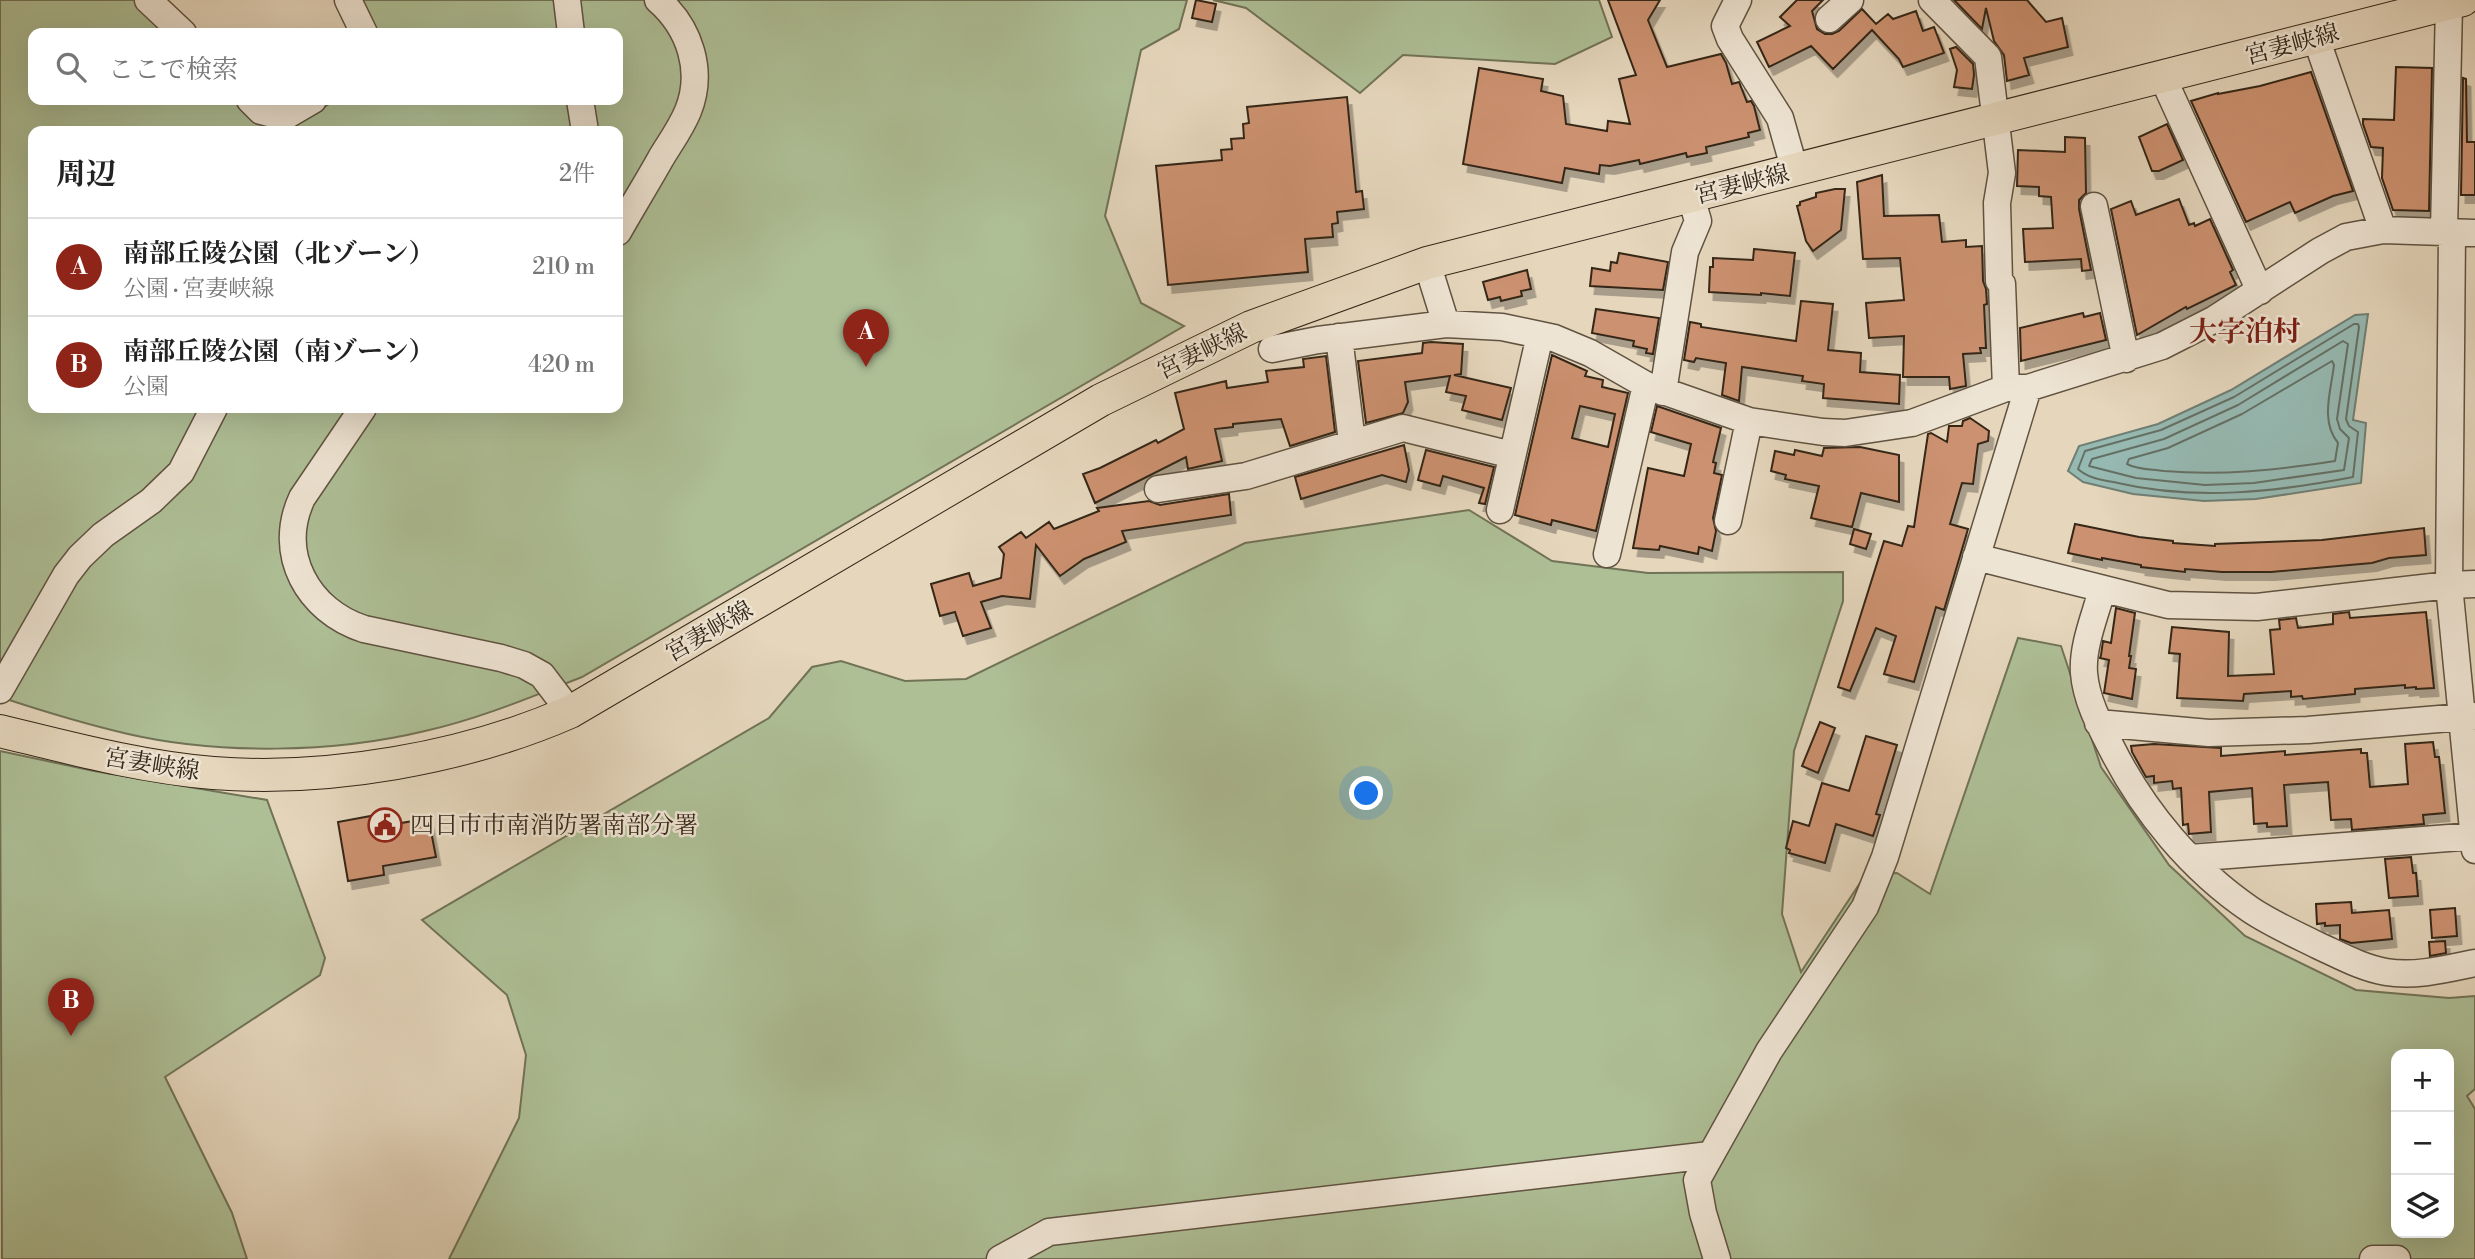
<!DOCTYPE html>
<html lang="ja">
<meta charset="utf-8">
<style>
body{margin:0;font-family:"Libre Bodoni","Noto Serif JP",serif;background:#f2f2f2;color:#222}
.controls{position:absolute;right:21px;bottom:21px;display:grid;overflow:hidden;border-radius:14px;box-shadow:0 7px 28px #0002}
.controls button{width:63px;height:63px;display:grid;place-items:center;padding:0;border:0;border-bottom:2px solid #e0e0e0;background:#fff;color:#222;font:35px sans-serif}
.you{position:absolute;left:1367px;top:794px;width:24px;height:24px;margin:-18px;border:5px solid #fff;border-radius:50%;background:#1a73e8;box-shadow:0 0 0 10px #1a73e833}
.badge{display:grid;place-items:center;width:46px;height:46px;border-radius:50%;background:#8f2418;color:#fff;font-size:23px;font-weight:700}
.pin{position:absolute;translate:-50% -58px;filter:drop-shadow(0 2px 4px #0008)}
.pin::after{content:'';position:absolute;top:37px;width:24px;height:21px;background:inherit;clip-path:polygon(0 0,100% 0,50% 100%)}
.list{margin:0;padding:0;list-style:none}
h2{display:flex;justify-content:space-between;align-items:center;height:91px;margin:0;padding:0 28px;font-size:30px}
h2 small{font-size:23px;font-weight:400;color:#767676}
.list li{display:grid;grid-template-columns:46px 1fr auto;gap:21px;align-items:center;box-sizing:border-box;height:98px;padding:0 28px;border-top:2px solid #e0e0e0}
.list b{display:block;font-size:26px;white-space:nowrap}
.list p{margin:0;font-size:23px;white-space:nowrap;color:#767676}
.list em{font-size:23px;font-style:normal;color:#767676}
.icon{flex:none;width:38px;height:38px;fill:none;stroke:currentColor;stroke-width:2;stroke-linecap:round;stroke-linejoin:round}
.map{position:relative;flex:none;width:2475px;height:1259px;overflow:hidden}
.search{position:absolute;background:#fff;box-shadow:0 7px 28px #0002;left:28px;top:28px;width:595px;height:77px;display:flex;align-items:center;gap:18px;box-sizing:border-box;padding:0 24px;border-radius:14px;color:#767676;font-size:26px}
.panel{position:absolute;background:#fff;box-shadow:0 7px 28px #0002;left:28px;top:126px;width:595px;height:287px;border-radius:14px}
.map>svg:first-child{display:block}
.green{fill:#aebf96;stroke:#717357;stroke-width:2;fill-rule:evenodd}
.water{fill:#96b9b2;stroke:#6f7f74;stroke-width:2}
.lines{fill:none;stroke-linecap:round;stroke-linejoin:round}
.shore{stroke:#657065;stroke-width:2}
.building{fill:#cc9170;stroke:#342718;stroke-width:2;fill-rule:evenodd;filter:url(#shadow)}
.minor-casing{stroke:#605341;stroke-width:29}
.major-casing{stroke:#342718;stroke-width:34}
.minor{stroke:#eee4d3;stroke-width:26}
.major{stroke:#e5d6bc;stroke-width:32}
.labels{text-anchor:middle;stroke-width:5;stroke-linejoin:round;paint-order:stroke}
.street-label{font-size:24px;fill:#342718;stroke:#eee4d3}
.poi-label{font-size:24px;fill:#342718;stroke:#eee4d3;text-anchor:start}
.quarter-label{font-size:28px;font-weight:bold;fill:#7a1f14;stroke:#eee4d3}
</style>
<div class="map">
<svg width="2475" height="1259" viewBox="0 0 2475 1259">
<defs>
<filter id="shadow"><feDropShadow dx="4.5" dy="8" stdDeviation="0" flood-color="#0004"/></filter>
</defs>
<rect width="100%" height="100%" fill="#e5d6bc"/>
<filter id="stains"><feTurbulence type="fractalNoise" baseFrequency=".00286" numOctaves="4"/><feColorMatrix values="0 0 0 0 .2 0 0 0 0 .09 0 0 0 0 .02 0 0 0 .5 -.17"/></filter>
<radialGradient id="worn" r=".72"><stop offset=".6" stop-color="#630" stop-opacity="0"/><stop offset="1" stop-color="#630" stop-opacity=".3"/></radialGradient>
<!-- green -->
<path class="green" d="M0 0H138L172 33H33V100H239L288 128 336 100H618V33H374L357 0H1187L1179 29 1141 50 1105 216 1141 303 1184 326 582 677C531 697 479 719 425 731 334 753 220 755 128 734 85 724 42 711 0 697ZM33 131H618V408H33Z
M1213 0H1599L1612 37 1555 64 1403 55 1360 93 1246 8Z
M1469 510 1552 561 1648 573 1843 572V601L1794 751 1782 914 1801 972 1866 874 1897 873 1930 894 2018 638 2061 646 2101 767 2169 865 2245 936 2356 990 2449 998 2475 996V1089L2467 1096 2475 1109V1259H449L519 1118 526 1055 507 995 422 920 769 718 812 667 841 661 905 681 966 679 1245 543ZM2396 1054H2449V1233H2396Z
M0 751 94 771 267 800 325 958 320 975 165 1077 232 1213 247 1259H2Z"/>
<!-- water -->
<path class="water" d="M2368 314 2353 420 2366 423 2361 483 2256 499 2204 501 2133 494 2083 482 2068 471 2079 446 2158 424 2231 390 2355 315Z"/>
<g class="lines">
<!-- shore -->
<path class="shore" d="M2354 324H2358L2359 327 2346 419 2349 426 2358 432 2353 477C2276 492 2195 501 2118 483 2104 480 2089 479 2078 469L2085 451 2161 430 2234 397Z
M2343 341 2348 344 2337 419 2340 429 2349 438 2344 470 2254 483 2205 485 2136 478 2089 466 2092 459 2164 439 2238 405Z
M2332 361 2334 365C2331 391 2320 421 2338 443L2335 461C2277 470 2222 476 2164 471 2152 469 2138 470 2127 464L2129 459 2168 448 2242 414Z"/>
</g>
<!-- building -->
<path class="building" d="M1196 0 1216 4 1212 22 1192 18Z
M1608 0H1660L1648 20 1667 67 1721 54 1726 63 1732 84 1739 82 1747 102 1751 101 1754 106 1760 130 1748 133 1749 137 1706 147 1707 153 1687 157 1686 153 1640 164 1639 160 1610 166 1600 165 1599 174 1565 168 1562 183 1463 164 1479 68 1543 79 1541 91 1563 96 1566 124 1607 131 1608 121 1630 124 1619 79 1636 75Z
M1797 0H1823L1812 11 1817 29 1825 34H1832L1839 31 1862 9 1876 24 1888 14 1893 19 1916 11 1923 31 1934 27 1944 53 1903 67 1899 59 1872 30 1833 69 1811 46 1769 67 1757 42 1790 26 1780 17Z
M1954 0H2027L2046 22 2062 18 2068 47 2024 58 2029 75 2007 81 2004 55 1994 41 1986 8 1982 29Z
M1956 47 1973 64 1974 75 1972 89 1954 87 1957 70 1950 49Z
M2396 67 2432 68 2429 211 2393 210 2382 178 2383 148 2371 147 2363 124V119L2394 120Z
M2311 72 2353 191 2333 196 2295 213 2290 202 2246 222 2191 101 2218 93V94L2260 86Z
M2463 78 2466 79 2467 142H2475V195H2461Z
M1347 97 1356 192 1362 191 1364 209 1337 212 1338 223 1332 224 1333 237 1305 239 1308 272 1168 285 1156 166 1222 160 1221 150 1232 149 1231 139 1244 138 1243 124 1249 123 1247 107Z
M2167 124 2183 160 2159 171H2152L2139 137Z
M2065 137 2085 138 2086 193 2079 200V209L2091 270 2082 271 2081 259 2025 262 2023 229 2053 228 2051 197 2039 196V187L2017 186 2018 150 2065 152Z
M1882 175 1884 216 1939 215 1942 242 1966 240V247L1982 246 1983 281 1986 289 1987 304 1984 305 1986 348H1980L1981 353 1963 354 1966 386 1950 389 1949 377H1903L1904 336 1869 338 1866 303 1904 300 1900 258 1863 259 1857 182Z
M1835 189H1845L1841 230 1813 251 1806 241 1797 206 1800 205V202L1816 197V193Z
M2179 199 2189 225 2194 223 2195 226 2210 219 2233 270 2230 272 2236 285 2187 309 2186 307 2137 335 2111 209 2131 201 2136 215Z
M1754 249 1795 253 1790 296 1761 293V295L1709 292 1710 267H1713V258L1753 260Z
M1619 253 1668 262 1663 290 1590 286 1592 268 1610 271 1611 262 1617 263Z
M1527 270 1531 289 1521 291 1522 296 1501 301 1500 297 1488 300 1483 282Z
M1801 301 1833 304 1828 350 1861 353 1860 372 1900 375 1899 404 1823 398 1824 384 1802 381 1803 376 1742 367 1739 401 1722 395 1726 363 1696 358 1694 362 1684 360 1690 322 1701 324V327L1796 341Z
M1596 309 1659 318 1653 354 1646 353 1647 349 1633 346 1634 341 1592 333Z
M2083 313 2084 317 2100 313 2106 340 2021 361 2020 328Z
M1431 342 1463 344 1461 374 1454 375 1511 388 1502 420 1462 410 1466 396 1446 392 1450 376 1405 382 1408 402 1403 413 1366 423 1358 361 1422 353 1423 343Z
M1552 355 1587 371 1585 376 1603 380 1602 387 1628 393 1596 531 1552 520 1551 525 1515 515ZM1580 406 1615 414 1608 447 1572 438Z
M1326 356 1335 432 1290 446 1281 419 1233 424V427L1215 429 1222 461 1188 469 1186 457 1095 503 1083 474 1100 468 1156 440 1158 443 1184 429 1175 393 1226 381 1227 388 1268 382 1266 371 1304 367 1303 359Z
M1657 406 1721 428 1713 462 1716 463 1714 473 1722 475 1713 518 1716 531 1712 551 1699 547 1698 554 1660 546 1659 550 1633 548 1648 468 1684 476 1691 444 1651 432Z
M1970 418 1989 431 1988 441 1978 444 1973 484 1962 483 1950 524 1968 529 1944 610 1936 607 1914 682 1884 674 1896 636 1876 628 1850 691 1838 687 1884 541 1902 546 1908 526 1914 527 1928 434 1931 433 1947 442 1949 426H1962L1963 421Z
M1404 445 1409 470 1406 482 1382 475 1301 499 1295 477Z
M1860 447 1899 455V502L1861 493 1852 527 1811 518 1819 486 1785 479 1786 475 1771 471 1775 451 1794 455 1795 450 1822 456 1824 448Z
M1426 450 1494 467 1485 504 1479 503 1484 488 1443 476 1440 486 1418 480Z
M1229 494 1231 515 1122 531 1126 542 1084 559 1060 576 1036 545 1030 599 1002 596 981 602 991 628 963 636 955 612 940 616 931 584 969 573 973 586 1001 578 1004 554 999 547 1021 532 1026 538 1049 522 1054 529 1099 511 1097 508 1149 501 1160 505Z
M2075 524 2139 537 2173 541V543L2215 546V544L2322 540 2424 528 2426 555 2389 558 2372 563 2271 572H2222L2185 569V572L2141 567V565L2102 558V560L2068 553Z
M1854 529 1871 534 1866 549 1850 544Z
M2116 608 2135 613 2129 656H2131L2129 668 2136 669 2132 699 2104 693 2109 660 2100 658 2101 655 2103 641 2111 643Z
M2349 612 2350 618 2426 612 2434 688 2416 689V687L2405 688V685L2355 689V694L2303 699 2302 696 2291 697V691L2244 694 2243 701 2177 698 2180 654 2169 653 2172 627 2229 632 2228 676 2274 674 2270 630 2280 629 2279 620 2296 618 2298 628 2333 624V614Z
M1820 722 1835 728 1818 773 1802 766Z
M1866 736 1897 745 1876 814 1880 815 1873 836 1836 824 1825 863 1789 853 1790 850 1786 848 1793 821 1809 826 1822 783 1849 791Z
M2433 742 2435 757H2439L2445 813 2423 815 2424 824 2352 830 2351 819 2331 820 2328 782 2284 785 2287 826 2267 827V823L2254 824 2252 788 2209 792 2211 832 2189 834 2188 824 2183 825 2181 788 2173 789 2172 781 2154 783V776L2146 777 2132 752 2131 746 2154 744 2221 748V756L2285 751V755L2361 749V753H2367L2370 787 2408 784 2405 744Z
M376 815 378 827 419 820 420 823 429 821 436 857 383 866 384 875 348 881 338 822Z
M2411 857 2413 873H2416L2418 896 2389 898 2385 859Z
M2351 902 2352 913 2389 910 2392 939 2351 943 2340 939V925L2325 926V923L2317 924 2316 904Z
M2455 908 2457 936 2432 938 2430 910Z
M2445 941 2446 953 2430 956 2429 942Z"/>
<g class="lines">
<defs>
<path id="minor" d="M148 0 183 33
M348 0 364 33
M567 0 571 33
M1738 0 1725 26 1730 39 1780 118 1795 171
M1932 0 1988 57 2002 173 1997 203 1999 281 2002 284 2006 388
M1829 19 1850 0
M2316 38 2383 230
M2163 78 2260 291
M250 100 261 111 284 117 313 100
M580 100 585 131
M2094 206 2126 359
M2444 231 2449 4
M618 232C632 207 647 183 661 158 670 143 681 128 688 111 704 71 690 28 658 0
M2452 232 2449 585 2475 850
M1427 263 1446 324
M1339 337 1352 442
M1272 349 1318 340 1446 324 1502 327 1554 338 1590 353 1646 385 1749 421 1823 432 1845 433 1912 423 2006 388H2028L2162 346 2215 319 2320 251 2346 237 2383 230 2475 233
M1663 392 1685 252 1698 221 1691 197
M363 408 302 498C276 554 308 611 364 629L501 658 524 665 542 675 570 712
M1158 489 1246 476 1403 428 1512 455
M1500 510 1540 335
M1728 521 1749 421
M1607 554 1646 385
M1976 557 2168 605 2257 607 2449 585 2475 584
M2102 590C2095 616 2082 646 2084 673 2086 699 2099 724 2111 747 2143 811 2192 870 2251 910 2272 924 2295 934 2317 945 2339 955 2362 968 2386 972 2415 977 2446 969 2475 963
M0 690 66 575 80 557 103 535 151 501 181 472 214 408
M2098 723 2209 733 2308 730 2475 716
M2190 858 2475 836
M1000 1259 1049 1232 1710 1155
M1717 1259 1703 1213 1697 1180 1769 1051 1865 907 1885 857 2028 388
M2373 1259H2397"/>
<path id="major" d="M0 731C70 748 140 767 213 773 328 782 465 758 570 712L1101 400 1251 327 1427 263 2463 0"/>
</defs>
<!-- minor casing -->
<use href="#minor" class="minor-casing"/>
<!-- major casing -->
<use href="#major" class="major-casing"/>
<!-- minor -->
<use href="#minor" class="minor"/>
<!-- major -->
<use href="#major" class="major"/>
</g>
<!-- icons -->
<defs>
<symbol id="civic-ring" viewBox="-11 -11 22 22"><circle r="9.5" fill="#eee4d3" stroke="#8f2418" stroke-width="1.5"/><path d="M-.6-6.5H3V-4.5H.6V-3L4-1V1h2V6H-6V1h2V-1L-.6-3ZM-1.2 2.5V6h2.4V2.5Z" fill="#8f2418"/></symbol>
</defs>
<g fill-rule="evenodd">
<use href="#civic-ring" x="366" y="806" width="38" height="38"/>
</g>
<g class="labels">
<!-- street labels -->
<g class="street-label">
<text transform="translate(2292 44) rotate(-15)" y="8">宮妻峡線</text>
<text transform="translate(1742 184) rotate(-14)" y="8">宮妻峡線</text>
<text transform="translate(1202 351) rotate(-26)" y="8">宮妻峡線</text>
<text transform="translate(709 631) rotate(-30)" y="8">宮妻峡線</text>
<text transform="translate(152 764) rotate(9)" y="8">宮妻峡線</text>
</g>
<!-- poi labels -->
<g class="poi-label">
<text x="410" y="833">四日市市南消防署南部分署</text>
</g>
<!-- quarter labels -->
<g class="quarter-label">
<text x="2245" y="341">大字泊村</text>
</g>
</g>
<rect width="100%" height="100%" filter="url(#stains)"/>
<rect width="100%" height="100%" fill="url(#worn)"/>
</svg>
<div class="controls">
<button>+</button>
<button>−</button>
<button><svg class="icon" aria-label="layers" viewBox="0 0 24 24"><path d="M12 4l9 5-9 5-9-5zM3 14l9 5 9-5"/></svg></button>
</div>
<div class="you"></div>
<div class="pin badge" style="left:866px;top:367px">A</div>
<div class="pin badge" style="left:71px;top:1036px">B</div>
<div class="search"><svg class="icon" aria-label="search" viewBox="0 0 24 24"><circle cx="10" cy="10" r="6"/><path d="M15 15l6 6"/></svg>ここで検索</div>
<section class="panel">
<h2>周辺<small>2件</small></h2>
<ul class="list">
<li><span class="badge">A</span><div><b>南部丘陵公園（北ゾーン）</b><p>公園 · 宮妻峡線</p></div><em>210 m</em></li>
<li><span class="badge">B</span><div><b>南部丘陵公園（南ゾーン）</b><p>公園</p></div><em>420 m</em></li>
</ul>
</section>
</div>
